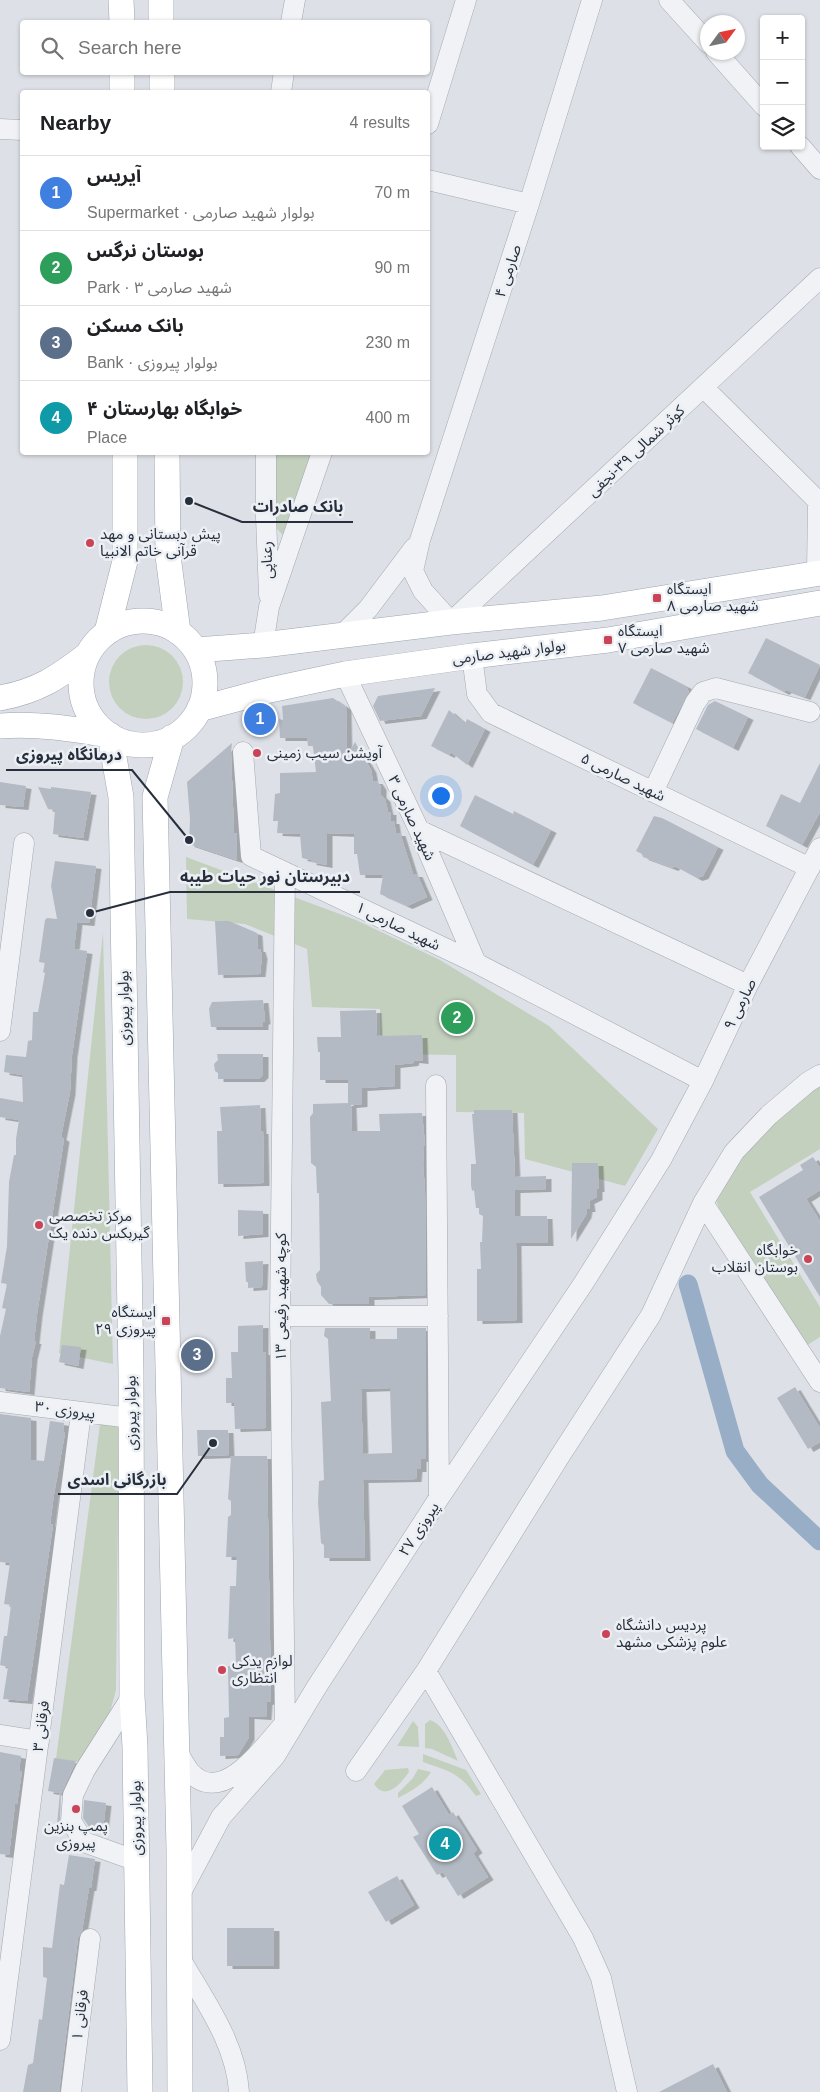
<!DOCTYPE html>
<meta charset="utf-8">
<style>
body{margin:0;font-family:Arial,"Noto Sans Arabic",sans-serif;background:#f6f6f6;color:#202124}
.controls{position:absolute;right:15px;top:15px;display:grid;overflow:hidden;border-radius:5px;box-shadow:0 1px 4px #0004}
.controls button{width:45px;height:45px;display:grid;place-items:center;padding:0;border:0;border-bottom:1px solid #e0e0e0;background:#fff;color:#202124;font:25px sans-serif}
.compass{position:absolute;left:700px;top:15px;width:45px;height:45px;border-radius:50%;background:#fff;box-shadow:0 1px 4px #0004;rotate:57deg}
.you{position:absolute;left:440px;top:795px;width:18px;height:18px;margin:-12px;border:4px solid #fff;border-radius:50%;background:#1a73e8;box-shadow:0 0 0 8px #1a73e833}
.badge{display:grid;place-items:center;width:32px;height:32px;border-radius:50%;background:#0b8043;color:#fff;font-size:16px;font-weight:700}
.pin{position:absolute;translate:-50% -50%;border:2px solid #fff;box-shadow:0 1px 5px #0006}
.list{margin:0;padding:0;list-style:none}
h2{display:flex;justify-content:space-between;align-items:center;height:65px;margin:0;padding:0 20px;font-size:21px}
h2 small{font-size:16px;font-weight:400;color:#757577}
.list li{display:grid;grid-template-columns:32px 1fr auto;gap:15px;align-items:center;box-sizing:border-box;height:75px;padding:0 20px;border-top:1px solid #e0e0e0}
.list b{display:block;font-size:19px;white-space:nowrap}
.list p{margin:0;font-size:16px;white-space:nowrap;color:#757577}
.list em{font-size:16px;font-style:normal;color:#757577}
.icon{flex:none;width:28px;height:28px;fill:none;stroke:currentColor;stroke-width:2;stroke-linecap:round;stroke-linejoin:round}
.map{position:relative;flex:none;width:820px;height:2092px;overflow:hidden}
.search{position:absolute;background:#fff;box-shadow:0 1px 4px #0004;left:20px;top:20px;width:410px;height:55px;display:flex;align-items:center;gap:12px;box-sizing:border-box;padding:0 18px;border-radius:5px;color:#757577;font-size:19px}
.panel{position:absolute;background:#fff;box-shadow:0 1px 4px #0004;left:20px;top:90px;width:410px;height:365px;border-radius:5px}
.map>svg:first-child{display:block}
.green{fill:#c3d0be}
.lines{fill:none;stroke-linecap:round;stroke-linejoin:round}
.canal{stroke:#98aec7;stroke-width:19}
.building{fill:#b4bac3;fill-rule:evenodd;filter:url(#shadow)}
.minor-casing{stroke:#a3a8b1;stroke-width:21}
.major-casing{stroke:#9da5b2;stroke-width:26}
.minor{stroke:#f0f2f5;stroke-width:20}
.major{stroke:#fff;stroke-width:25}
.poi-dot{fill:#cb4356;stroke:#ecf0f4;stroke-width:2}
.labels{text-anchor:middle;stroke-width:5;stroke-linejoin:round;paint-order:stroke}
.street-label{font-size:15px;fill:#272f3d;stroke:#ecf0f4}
.poi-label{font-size:15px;fill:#272f3d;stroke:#ecf0f4;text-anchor:start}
.leader{fill:none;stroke:#272f3d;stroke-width:2}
.callout-dot{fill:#272f3d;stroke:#ecf0f4;stroke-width:2}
.callout-label{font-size:16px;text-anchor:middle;font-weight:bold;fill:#272f3d;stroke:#ecf0f4;stroke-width:5;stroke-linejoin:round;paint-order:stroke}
</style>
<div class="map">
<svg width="820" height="2092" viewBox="0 0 820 2092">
<defs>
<filter id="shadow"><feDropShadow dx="5.5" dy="3" stdDeviation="0" flood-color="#0004"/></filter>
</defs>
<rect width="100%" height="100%" fill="#dde1e7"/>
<!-- green -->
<path class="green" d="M273 453H315L287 539 273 525Z
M109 682a37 37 0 1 1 74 0a37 37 0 1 1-74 0Z
M186 857 356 920 440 960 549 1026 658 1129 625 1186 525 1159 524 1113 456 1112V1055L381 1054 380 1009 312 1007 307 949 245 924 187 919Z
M103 932 113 1364 59 1353Z
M820 1082V1149L750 1192 820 1307V1337L806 1346 719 1208 715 1197 742 1153Z
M100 1424 119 1427 116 1690 96 1764 56 1759Z
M430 1720C445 1725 452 1747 458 1761L432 1749 425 1748V1724Z
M413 1721 418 1727 419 1747 397 1746Z
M423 1754 466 1770 481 1794 476 1796C458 1772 451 1772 423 1762Z
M408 1768 409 1772C401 1783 386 1802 374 1784L385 1770Z
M418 1769 431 1772C424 1784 410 1792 398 1798V1793L413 1778Z"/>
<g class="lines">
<!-- canal -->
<path class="canal" d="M688 1284 735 1451 760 1485 820 1541"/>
</g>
<!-- building -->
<path class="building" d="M766 638 820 665 805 697 786 690 784 692 748 673Z
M651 668 686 686 689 692 672 723 633 703Z
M435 688 421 716 380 721 373 706 378 696Z
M333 698 346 707 347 756 355 742 371 770 373 781H377L381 787V795L385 799 388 812H391V821H394L396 833H400L413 874H417L427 897 407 906 380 894 383 875H360L357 854H354V834L327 833V865L311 862V860L302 858 300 834 277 833 278 821H273L275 794 280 793V773L316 772 313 746H308L307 738H280L279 719 283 720 282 706Z
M715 701 748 717 733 748 696 729 708 705Z
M449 710 465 724 467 719 485 729 467 765 451 752 449 755 431 746Z
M232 743 231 753 234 833 237 834V860L189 844 190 819 187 782Z
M820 763V812L802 845 766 826 781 794 800 803Z
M0 782 26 786 23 807 0 805Z
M38 787 51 789V787L91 792 83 838 53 834 55 810 48 809Z
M475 795 513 814 514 811 551 830 533 865 460 826Z
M654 816 662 818 718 847 703 876 697 878 675 866 673 868 643 857 642 854 636 851Z
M55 861 96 866 89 923 77 922 74 949 87 951 72 1055 70 1092 61 1137 64 1139 62 1152 37 1314 34 1341H36L32 1357 29 1392 0 1388V1336L6 1309 2 1308 7 1284 1 1283 7 1246 9 1182 14 1155H16V1139L19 1120 0 1117V1098L23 1102 22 1075 4 1072 6 1055 26 1057 28 1041 32 1040 33 1012H38L45 973 43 972 45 963 39 962 45 920 47 918 57 919 51 886Z
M215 921H229L257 933 258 949H260L262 956 260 974 218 975Z
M263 1000 265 1021 263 1022V1027H211L209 1009 212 1002Z
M376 1010 377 1036 422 1035 423 1061 414 1060 413 1063 395 1065V1086L362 1088V1104L351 1105 352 1131H380L379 1114 422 1113 425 1145 423 1147 424 1163H423L425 1191 426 1295 369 1297V1304H329L321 1295V1287L317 1281 316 1274 320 1270 319 1193H317L316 1167 311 1163 310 1117 313 1113V1104L348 1103V1080H320V1052H318L317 1037H341L340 1011Z
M217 1054H263V1075L259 1079H218V1073L215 1071 214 1064 218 1060Z
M260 1105 261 1131H263L264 1183 218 1184 217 1131H222L220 1107Z
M474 1110H512L515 1177 546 1176V1189L515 1190V1216H547L548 1243H516L517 1320 477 1321V1269H481L480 1242H482L483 1216 479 1214V1208H476L474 1190 472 1191 471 1185V1164H476L472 1114H474Z
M813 1157 820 1168V1190L806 1199 820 1221V1297L759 1197 803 1170 800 1165Z
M572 1163H598L599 1189H597V1197L589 1201 590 1209H587L586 1215 571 1239Z
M238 1210 263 1211V1234L238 1236Z
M263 1261 262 1287 248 1288V1282H246L245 1262Z
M263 1325V1352H266V1428L235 1429 234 1403H226V1378H232L231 1352H238V1326Z
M325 1328H370V1339H397V1328H426V1459H421V1469H417L416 1479 363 1480 365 1558H324V1545L321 1543 318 1502 319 1481 324 1480 321 1402 331 1401 328 1339 324 1336ZM390 1388 392 1453 363 1454 361 1389Z
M62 1345 81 1347 78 1366 59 1362Z
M795 1387 820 1428V1442L808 1449 777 1398Z
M0 1414 31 1418V1460L44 1461 50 1421 64 1423 63 1432 65 1433 54 1494 50 1524 53 1525 27 1701 3 1699 8 1667 0 1665 4 1636H7L11 1605 4 1604 10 1563 0 1562Z
M197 1430H228L229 1455 198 1456Z
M231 1456H267L271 1701 267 1702 266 1717 249 1716V1737L238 1755 220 1756V1737H224V1718L229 1717 228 1666H236L235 1638 228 1639 230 1586H236L237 1557H226L228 1517 231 1515V1501L228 1499Z
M0 1752 21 1756 19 1771H22L17 1804H15L9 1855 0 1854Z
M54 1758 76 1761 61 1794 60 1824H57L60 1793 48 1791Z
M432 1787 449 1815 453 1812 477 1850 473 1853 488 1877 458 1896 443 1872 437 1875 413 1837 419 1834 402 1806Z
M84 1800 106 1803 103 1829 89 1827 83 1818Z
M69 1855 95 1859 91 1888H89L82 1931 78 1938 59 2092H23L28 2065 33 2063 39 2019 42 2020 47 1978 43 1977V1947L52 1948 60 1884 64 1885Z
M397 1876 414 1905 386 1922 368 1892Z
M227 1928H274V1966H227Z
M713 2064 727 2092H659Z"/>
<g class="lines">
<defs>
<path id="minor" d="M592 0 529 204 420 540 413 571 423 591 451 622 820 278
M669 0 708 43
M291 22 295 0
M716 52 764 106
M281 92 284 72
M428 124 466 0
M0 129 22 130
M800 146 820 169
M428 180 529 204
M704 388 820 503
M266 452V517L269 595
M817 573 818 502
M342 635 368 609 414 548
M263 645 269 607 322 452
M472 656 477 694 491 713 810 868
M345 674 419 830 476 963
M243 752 251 856 476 963 703 1081
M653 792 695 703 703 692 716 688 810 712
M419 830 748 985
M285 872 280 1316 285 1723
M0 1031 24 843
M436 1085 439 1498
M703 1203 820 1382
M280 1316H438
M0 1402 131 1418
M132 1696 85 1770 73 1795 71 1821 84 1842 137 1861
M0 1735 39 1741
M176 1749C180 1756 185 1766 190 1772 223 1808 266 1744 285 1723
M356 1771 426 1671
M179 1896 221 1817 275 1756 316 1688 439 1498 583 1284 661 1160 703 1081 748 985 820 848
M179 1956C203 1999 236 2042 239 2092
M0 2040 81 1413
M71 2092 90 1939
M627 2092 601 1978 583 1938 426 1671 558 1459 651 1315 703 1203 734 1152 769 1115 808 1082 820 1075"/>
<path id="major" d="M121 0 122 22
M161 0V22
M122 72V92
M162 72V92
M167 452 168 556 178 632
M81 683a62 62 0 1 1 124 0a62 62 0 1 1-124 0Z
M107 632 125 561V452
M196 650 263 645 451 622 602 608 820 573
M0 698C38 691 57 678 87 655
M199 709 270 690 345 674 472 656 608 640 820 603
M0 726C37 723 73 729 110 735
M110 735 121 797 131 1374 132 1696 135 1747 140 2092
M172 737 155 797 179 1849 180 2092"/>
</defs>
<!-- minor casing -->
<use href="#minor" class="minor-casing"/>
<!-- major casing -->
<use href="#major" class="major-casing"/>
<!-- minor -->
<use href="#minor" class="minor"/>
<!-- major -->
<use href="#major" class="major"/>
</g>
<!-- markers -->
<g class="poi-dot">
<circle cx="90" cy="543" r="5"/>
<rect x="652" y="593" width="10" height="10" rx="2.5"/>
<rect x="603" y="635" width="10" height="10" rx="2.5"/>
<circle cx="257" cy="753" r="5"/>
<circle cx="39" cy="1225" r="5"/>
<circle cx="808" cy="1259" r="5"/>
<rect x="161" y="1316" width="10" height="10" rx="2.5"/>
<circle cx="606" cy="1634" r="5"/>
<circle cx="222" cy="1670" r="5"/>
<circle cx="76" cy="1809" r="5"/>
</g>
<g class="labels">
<!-- street labels -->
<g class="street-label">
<text transform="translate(508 271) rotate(-72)" y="5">صارمی ۴</text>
<text transform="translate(636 451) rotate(-43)" y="5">کوثر شمالی ۳۹-نجفی</text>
<text transform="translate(267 560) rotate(-92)" y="5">رعناپی</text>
<text transform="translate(509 652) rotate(-7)" y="5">بولوار شهید صارمی</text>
<text transform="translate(623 777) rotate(26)" y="5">شهید صارمی ۵</text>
<text transform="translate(412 818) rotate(65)" y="5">شهید صارمی ۳</text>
<text transform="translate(398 926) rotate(26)" y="5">شهید صارمی ۱</text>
<text transform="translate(740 1004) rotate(-64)" y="5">صارمی ۹</text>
<text transform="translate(124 1008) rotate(-91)" y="5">بولوار پیروزی</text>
<text transform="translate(281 1297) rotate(-90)" y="5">کوچه شهید رفیعی ۱۳</text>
<text transform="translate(65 1410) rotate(7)" y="5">پیروزی ۳۰</text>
<text transform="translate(131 1413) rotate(-91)" y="5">بولوار پیروزی</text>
<text transform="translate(419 1529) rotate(-57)" y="5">پیروزی ۲۷</text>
<text transform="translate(41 1726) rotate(-83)" y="5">فرقانی ۳</text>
<text transform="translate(136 1818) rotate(-91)" y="5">بولوار پیروزی</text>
<text transform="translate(80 2015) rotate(-83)" y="5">فرقانی ۱</text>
</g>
<!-- poi labels -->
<g class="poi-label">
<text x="100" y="539">پیش دبستانی و مهد<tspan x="100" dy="17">قرآنی خاتم الانبیا</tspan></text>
<text x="667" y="594">ایستگاه<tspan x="667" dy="17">شهید صارمی ۸</tspan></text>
<text x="618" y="636">ایستگاه<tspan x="618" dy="17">شهید صارمی ۷</tspan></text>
<text x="267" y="758">آویشن سیب زمینی</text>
<text x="49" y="1221">مرکز تخصصی<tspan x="49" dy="17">گیربکس دنده یک</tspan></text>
<text x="798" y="1255" text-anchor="end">خوابگاه<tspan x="798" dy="17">بوستان انقلاب</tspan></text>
<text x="156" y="1317" text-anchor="end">ایستگاه<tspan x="156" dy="17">پیروزی ۲۹</tspan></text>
<text x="616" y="1630">پردیس دانشگاه<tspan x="616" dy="17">علوم پزشکی مشهد</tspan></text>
<text x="232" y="1666">لوازم یدکی<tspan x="232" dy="17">انتظاری</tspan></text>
<text x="76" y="1831" text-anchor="middle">پمپ بنزین<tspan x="76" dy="17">پیروزی</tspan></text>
</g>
</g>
<!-- callouts -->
<path class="leader" d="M189 501L242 522H353M189 840L132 770H6M90 913L170 892H360M213 1443L177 1494H58"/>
<g class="callout-dot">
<circle cx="189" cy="501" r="5"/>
<circle cx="189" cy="840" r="5"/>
<circle cx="90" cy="913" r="5"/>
<circle cx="213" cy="1443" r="5"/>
</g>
<g class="callout-label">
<text x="298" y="512">بانک صادرات</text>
<text x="69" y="760">درمانگاه پیروزی</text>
<text x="265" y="882">دبیرستان نور حیات طیبه</text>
<text x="117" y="1485">بازرگانی اسدی</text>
</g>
</svg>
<div class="controls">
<button>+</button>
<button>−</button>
<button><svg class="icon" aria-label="layers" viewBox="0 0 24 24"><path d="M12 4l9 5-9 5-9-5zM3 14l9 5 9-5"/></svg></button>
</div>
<svg class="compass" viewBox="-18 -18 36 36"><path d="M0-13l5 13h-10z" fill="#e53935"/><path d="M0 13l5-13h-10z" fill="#757577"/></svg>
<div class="you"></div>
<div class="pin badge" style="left:260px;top:719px;background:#3f7fe0">1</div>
<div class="pin badge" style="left:457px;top:1018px;background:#2e9e5b">2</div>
<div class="pin badge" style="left:197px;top:1355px;background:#5c6f8a">3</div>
<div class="pin badge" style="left:445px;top:1844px;background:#0f9aa8">4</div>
<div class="search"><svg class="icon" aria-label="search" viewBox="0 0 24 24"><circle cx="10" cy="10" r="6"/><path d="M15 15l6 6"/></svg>Search here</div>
<section class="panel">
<h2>Nearby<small>4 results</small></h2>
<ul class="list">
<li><span class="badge" style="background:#3f7fe0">1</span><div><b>آیریس</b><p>Supermarket · بولوار شهید صارمی</p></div><em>70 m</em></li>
<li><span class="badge" style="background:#2e9e5b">2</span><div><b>بوستان نرگس</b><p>Park · شهید صارمی ۳</p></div><em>90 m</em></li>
<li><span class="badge" style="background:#5c6f8a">3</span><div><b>بانک مسکن</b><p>Bank · بولوار پیروزی</p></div><em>230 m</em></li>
<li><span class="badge" style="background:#0f9aa8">4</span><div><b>خوابگاه بهارستان ۴</b><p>Place</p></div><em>400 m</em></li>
</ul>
</section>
</div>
